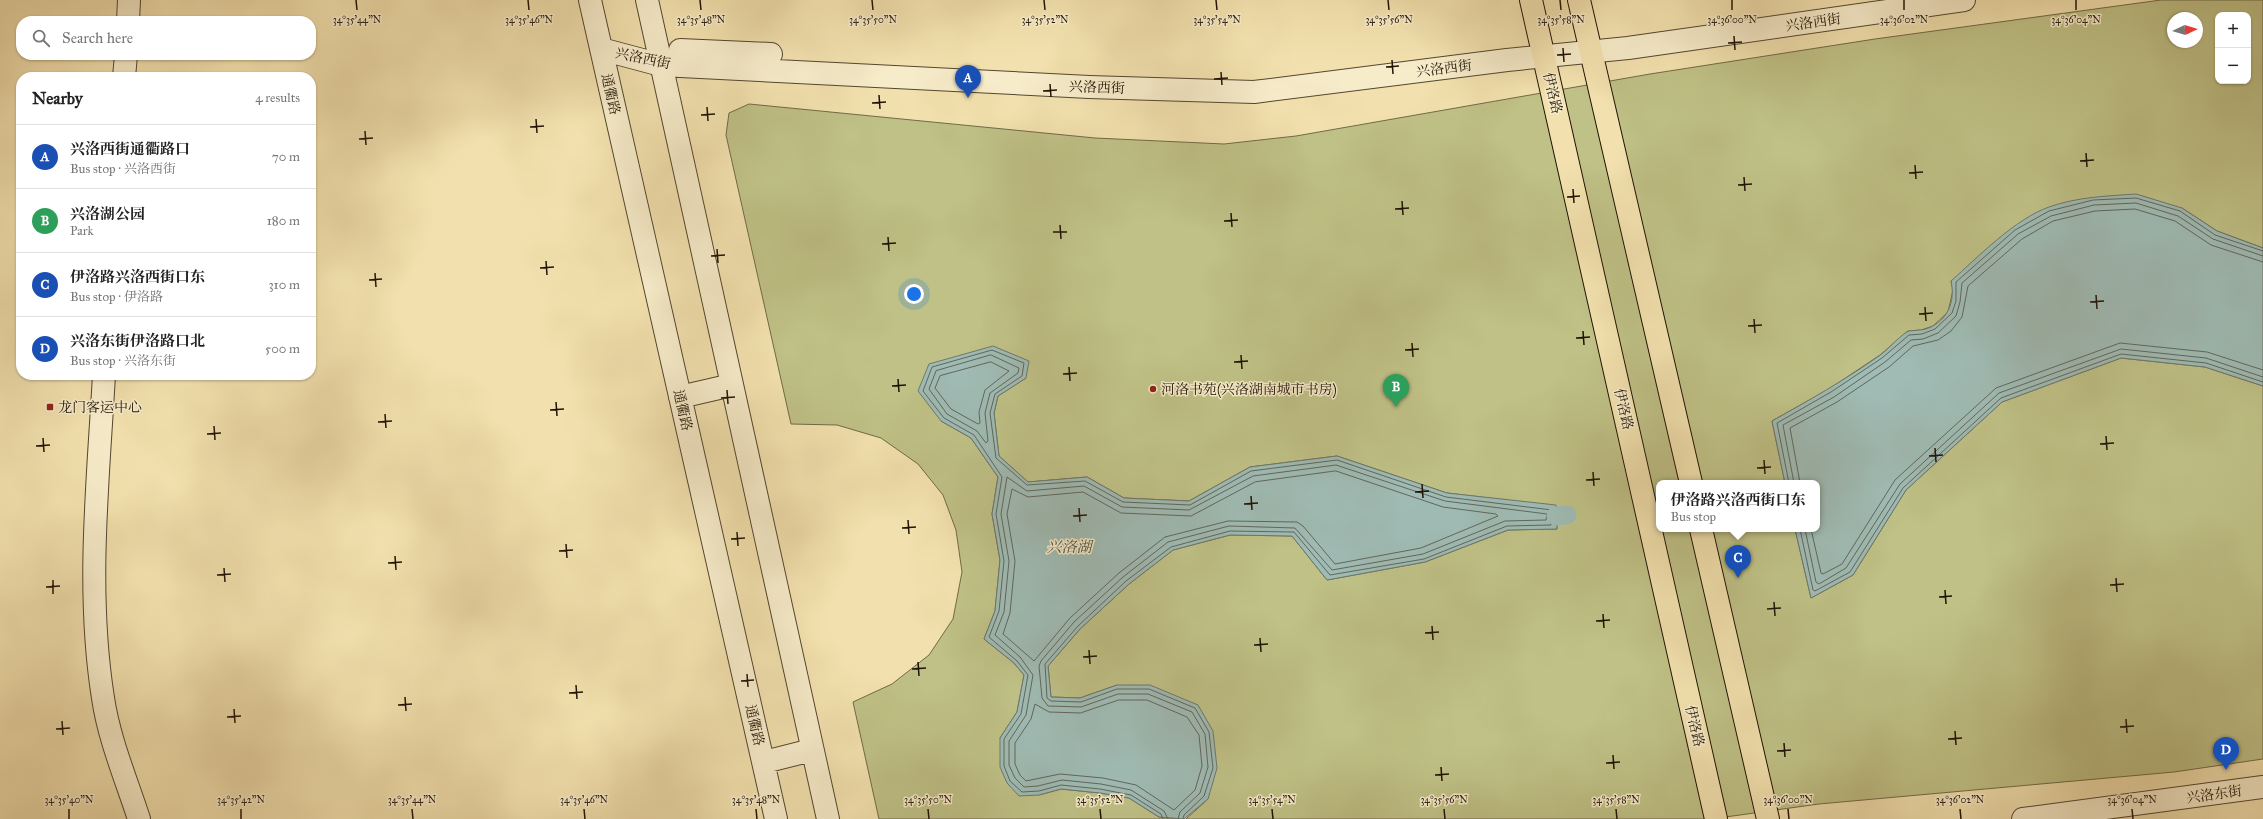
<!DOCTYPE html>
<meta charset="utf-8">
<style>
body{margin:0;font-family:"IM FELL Great Primer","Noto Serif SC",serif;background:#f6f6f6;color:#222}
.controls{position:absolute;right:12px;top:12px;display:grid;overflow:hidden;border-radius:8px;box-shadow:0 1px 3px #0004}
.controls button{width:36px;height:36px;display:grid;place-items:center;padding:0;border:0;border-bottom:1px solid #e0e0e0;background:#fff;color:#222;font:20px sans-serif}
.compass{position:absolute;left:2167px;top:12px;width:36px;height:36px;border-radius:50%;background:#fff;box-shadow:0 1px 3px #0004;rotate:86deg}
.you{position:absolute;left:914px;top:294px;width:14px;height:14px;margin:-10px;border:3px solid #fff;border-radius:50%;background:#1a73e8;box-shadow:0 0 0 6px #1a73e833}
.badge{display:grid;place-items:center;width:26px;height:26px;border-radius:50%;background:#8f2418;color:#fff;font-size:13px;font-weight:700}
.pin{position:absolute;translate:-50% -33px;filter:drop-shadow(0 1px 2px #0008)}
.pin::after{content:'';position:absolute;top:21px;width:14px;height:12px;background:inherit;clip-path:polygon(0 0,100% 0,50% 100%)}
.popup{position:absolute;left:1656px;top:480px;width:164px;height:52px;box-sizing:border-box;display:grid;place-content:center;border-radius:8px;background:#fff;filter:drop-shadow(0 1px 3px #0005);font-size:13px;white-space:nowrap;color:#767676}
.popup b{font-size:15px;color:#222}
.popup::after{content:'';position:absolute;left:50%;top:100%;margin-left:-8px;border:8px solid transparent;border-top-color:#fff}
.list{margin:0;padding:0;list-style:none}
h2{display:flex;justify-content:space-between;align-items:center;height:52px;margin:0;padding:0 16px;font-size:17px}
h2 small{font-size:13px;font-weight:400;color:#767676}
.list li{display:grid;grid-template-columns:26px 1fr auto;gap:12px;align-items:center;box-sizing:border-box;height:64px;padding:0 16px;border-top:1px solid #e0e0e0}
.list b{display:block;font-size:15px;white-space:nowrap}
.list p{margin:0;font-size:13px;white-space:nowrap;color:#767676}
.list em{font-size:13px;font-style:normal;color:#767676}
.icon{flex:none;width:22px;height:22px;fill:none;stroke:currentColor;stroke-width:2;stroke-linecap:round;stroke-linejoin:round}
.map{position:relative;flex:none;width:2263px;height:819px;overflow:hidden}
.search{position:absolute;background:#fff;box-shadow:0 1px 3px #0004;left:16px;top:16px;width:300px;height:44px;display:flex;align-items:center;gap:10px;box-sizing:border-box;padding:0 14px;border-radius:16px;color:#767676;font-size:15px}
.panel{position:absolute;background:#fff;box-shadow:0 1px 3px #0004;left:16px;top:72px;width:300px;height:308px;border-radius:16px}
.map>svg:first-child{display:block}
.green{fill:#bfc186;stroke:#706a46;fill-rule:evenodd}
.water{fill:#9fbbb4;stroke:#6c786e}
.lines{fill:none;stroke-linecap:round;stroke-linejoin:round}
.shore{stroke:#60675d;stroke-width:1}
.canal{stroke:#9fbbb4;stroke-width:19}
.minor-casing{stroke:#544630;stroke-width:24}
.major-casing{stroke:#201306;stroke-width:24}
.minor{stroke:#f7ecca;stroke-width:22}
.major{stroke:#f2e1ae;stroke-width:22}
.ticks{fill:none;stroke:#201306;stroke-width:1.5}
.poi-dot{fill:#8f2418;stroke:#f7ecca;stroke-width:1.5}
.labels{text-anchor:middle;stroke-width:3;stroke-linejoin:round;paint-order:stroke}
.street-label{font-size:14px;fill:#201306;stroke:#f7ecca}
.poi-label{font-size:14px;fill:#201306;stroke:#f7ecca;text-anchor:start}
.water-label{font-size:15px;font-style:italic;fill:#4c4e43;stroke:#f7ecca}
.ticks-label{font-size:10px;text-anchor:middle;fill:#201306;stroke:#f7ecca;stroke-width:3;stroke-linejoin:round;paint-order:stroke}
</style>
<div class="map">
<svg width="2263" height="819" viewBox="0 0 2263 819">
<rect width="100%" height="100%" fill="#f2e1ae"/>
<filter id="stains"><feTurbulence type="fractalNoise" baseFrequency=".005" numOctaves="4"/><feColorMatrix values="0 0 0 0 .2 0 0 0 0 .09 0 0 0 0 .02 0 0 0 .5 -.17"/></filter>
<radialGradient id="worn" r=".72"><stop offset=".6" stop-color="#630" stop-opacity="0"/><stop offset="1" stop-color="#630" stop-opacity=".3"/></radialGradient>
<!-- green -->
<path class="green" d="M2161 0H2263V248L2217 231 2182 208 1951 281 1953 290 1948 312 1933 326 1921 330 1908 331 1880 355 1829 389 1772 421 1785 483H1659V529H1795L1811 598 1853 575 1906 490 2002 402 2121 358 2205 367 2263 386V759L2174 772 1819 804 1711 819H1186L1208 799 1117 685 1080 698 1051 697 1048 666 1080 629 1129 584 1173 550 1230 535 1292 536 1327 580 1425 562 1508 530 1557 529 1556 506 1447 493 1337 456 1250 467 1189 501 1124 498 1087 477 1028 482 999 456 994 413 998 396 1026 378 941 421 971 438 998 477 992 514 1000 560 995 611 984 639 1014 663 1024 675 1017 712 1000 738 1039 795 1061 789 1100 793 1129 798 1159 817 1184 819H879L853 702 892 684 929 655 953 619 962 572 956 530 943 495 918 464 881 438 837 425 791 424 726 135 729 113 749 104 1095 138 1224 144 1296 136 1650 74 1875 39ZM2218 15H2248V81H2218ZM2173 18H2197V42H2173Z"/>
<!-- water -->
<path class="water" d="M2136 194 2182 208 2217 231 2263 248V386L2205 367 2121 358 2002 402 1906 490 1853 575 1811 598 1795 529H1817V483H1785L1772 421C1808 401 1845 380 1879 356 1889 349 1897 338 1907 332 1910 330 1915 331 1919 330 1928 330 1936 325 1943 318 1952 308 1954 294 1951 281 1978 257 2015 219 2049 207 2077 197 2107 196 2136 194Z
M993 346 1029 361 1026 378 998 396 994 413 999 456 1028 482 1087 477 1124 498 1189 501 1250 467 1337 456 1447 493 1556 505 1557 529 1508 530 1425 562 1327 580 1292 536 1230 535 1173 550 1129 584 1080 629 1048 666 1051 697 1080 698 1117 685H1150L1198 705 1213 731 1217 768 1208 799 1184 819 1159 817 1129 798 1100 793 1061 789 1039 795 1019 796 1007 783 1000 767V738L1017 712 1024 675 1014 663 984 639 995 611 1000 560 992 514 998 477 971 438 941 421 918 391 929 364Z"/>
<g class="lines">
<!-- shore -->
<path class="shore" d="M991 355 1019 368 1018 373 990 393 985 413 988 441 986 443 977 431 947 414 929 389 936 371Z
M991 362 1009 371 985 390 979 412 980 423 978 424 951 409 935 388 940 376Z
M1336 471 1443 507 1496 514 1498 516 1421 548 1335 564 1303 526 1297 522 1228 521 1165 537 1119 573 1070 618 1034 661 1003 634 1010 613 1015 561 1007 514 1012 489 1028 497 1083 492 1121 513 1191 516 1255 482Z
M1789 483 1777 423 1831 392 1882 358 1909 335 1922 334 1935 329 1952 313 1956 301V282L2015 230 2049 211 2093 200 2136 198 2180 211 2215 235 2263 251
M1794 483 1783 425 1834 397 1885 362 1911 340 1923 339 1938 333 1956 316 1960 302 1962 283 2018 234 2051 216 2094 205 2136 203 2178 216 2213 239 2263 256
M1800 483 1790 428 1837 402 1889 367 1913 346 1938 340 1951 331 1962 317 1968 286 2022 239 2053 221 2095 211 2135 209 2175 221 2211 245 2263 262
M1800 529 1813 590 1815 591 1850 572 1903 488 2001 398 2121 354 2206 363 2263 382
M1805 529 1816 582 1819 584 1846 568 1900 484 1999 393 2121 349 2206 358 2263 377
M1811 529 1821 573 1823 574 1842 564 1895 480 1996 388 2120 343 2207 352 2263 370
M1119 700H1147L1187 717 1199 735 1202 766 1195 790 1174 810 1136 785 1103 778 1060 774 1026 781 1020 775 1015 764V743L1031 719 1035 704 1049 712 1080 713Z
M1163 819 1161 814 1131 795 1100 789 1061 785 1039 791 1022 792 1010 781 1004 766V739L1021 714 1028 675 1017 661 989 637 999 611 1004 561 996 514 1002 477 974 435 944 418 923 391 932 367 992 350 1024 363 1022 376 995 394 990 413 996 458 1027 485 1085 481 1123 502 1190 505 1251 471 1337 460 1446 497 1552 510 1551 525 1507 526 1424 559 1330 575 1294 532 1230 531 1171 547 1126 581 1078 626 1045 664 1047 698 1051 701 1081 702 1117 689H1149L1195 708 1209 732 1213 768 1204 796 1184 815 1183 819
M1168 819 1164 811 1131 790 1101 784 1062 780 1038 786 1024 787 1015 778 1009 765V741L1026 715 1033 675 1020 657 995 635 1004 612 1009 561 1001 514 1007 477 1027 491 1084 486 1122 507 1189 510 1253 476 1336 465 1445 501 1547 514 1546 520 1505 521 1423 554 1332 570 1295 528 1229 526 1168 542 1123 577 1074 622 1041 661 1039 666 1042 698 1048 706 1081 707 1118 694H1148L1192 712 1205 734 1208 767 1200 793 1180 812 1178 819"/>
<!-- canal -->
<path class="canal" d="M1556 516 1567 515"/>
<defs>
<path id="minor" d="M590 0 776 819
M647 0 828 819
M128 21 129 0
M601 49 661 65 1089 87 1254 92 1507 60 1628 48 1964 0
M680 50 771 54
M124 77 126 55
M104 375C98 482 86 591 103 698 109 739 126 779 139 819
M680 397 732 385
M764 762 812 750
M2023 819 2263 787"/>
<path id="major" d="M1531 0 1716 819
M1579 0 1691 483
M1701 529 1768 819"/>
</defs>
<!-- minor casing -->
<use href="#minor" class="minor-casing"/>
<!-- major casing -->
<use href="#major" class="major-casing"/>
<!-- minor -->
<use href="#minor" class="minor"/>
<!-- major -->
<use href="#major" class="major"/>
</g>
<!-- ticks -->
<path class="ticks" d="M356 0 357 10M528 0 529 10M700 0 701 10M872 0 873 10M1044 0 1045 10M1216 0 1217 10M1388 0 1389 10M1560 0 1561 10M1732 0V10M1904 0V10M2076 0V10M1734 36 1735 50M1728 43 1742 42M1563 48 1564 62M1557 55 1571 54M1392 60 1393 74M1386 67 1399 66M1221 72 1222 85M1214 79 1228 78M1050 84 1051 97M1043 91 1057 90M879 95 880 109M872 103 886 102M707 107 708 121M701 115 715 114M536 119 537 133M530 127 544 126M365 131 366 145M359 139 373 138M2086 153 2087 167M2080 161 2094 160M1915 165 1916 179M1909 173 1923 172M1744 177 1745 191M1738 185 1752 184M1573 189 1574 203M1567 197 1580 196M1402 201 1403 215M1395 209 1409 208M1231 213 1232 227M1224 221 1238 220M1060 225 1061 239M1053 232H1067M888 237 889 251M882 244 896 243M717 249 718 263M711 256 725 255M546 261 547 275M540 268 554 267M375 273 376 287M369 280 382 279M2096 295 2097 309M2090 302 2104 301M1925 307 1926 321M1919 314 1933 313M1754 319 1755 333M1748 326 1762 325M1583 331 1584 345M1576 338 1590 337M1412 343 1413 357M1405 350 1419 349M1241 355 1242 369M1234 362 1248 361M1069 367 1070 381M1063 374 1077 373M898 379 899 392M892 386 906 385M727 390 728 404M721 398 735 397M556 402 557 416M550 410 564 409M385 414 386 428M378 422 392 421M214 426 215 440M207 434 221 433M2106 436 2107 450M43 438 44 452M2100 444 2114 443M36 446 50 445M1935 448 1936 462M1929 456 1943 455M1764 460 1765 474M1757 468 1771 467M1593 472 1594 486M1586 480 1600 479M1422 484 1423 498M1415 492 1429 491M1251 496 1252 510M1244 504 1258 503M1079 508 1080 522M1073 516 1087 515M908 520 909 534M902 528 916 527M737 532 738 546M731 539 745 538M566 544 567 558M559 551 573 550M395 556 396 570M388 563 402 562M224 568 225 582M217 575 231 574M2116 578 2117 592M53 580V594M2110 585 2124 584M46 587 60 586M1945 590 1946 604M1939 597 1952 596M1774 602 1775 616M1767 609 1781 608M1603 614 1604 628M1596 621 1610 620M1432 626 1433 640M1425 633 1439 632M1260 638 1261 652M1254 645 1268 644M1089 650 1090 664M1083 657 1097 656M918 662 919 676M912 669 926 668M747 674 748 687M741 681 754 680M576 685 577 699M569 693 583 692M405 697 406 711M398 705 412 704M234 709 235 723M227 717 241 716M2126 719 2127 733M62 721 63 735M2120 727 2134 726M56 729 70 728M1955 731 1956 745M1948 739 1962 738M1784 743 1785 757M1777 751 1791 750M1613 755 1614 769M1606 763 1620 762M1441 767 1442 781M1435 775 1449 774M69 809V819M241 809V819M412 809 413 819M584 809 585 819M756 809 757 819M928 809 929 819M1100 809 1101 819M1272 809 1273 819M1444 809 1445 819M1616 809 1617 819M1788 809 1789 819M1960 809 1961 819M2132 809 2133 819"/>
<!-- markers -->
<g class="poi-dot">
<circle cx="1153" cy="389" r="4"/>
<rect x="46" y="403" width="8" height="8" rx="2"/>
</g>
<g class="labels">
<!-- street labels -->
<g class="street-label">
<text transform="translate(1813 22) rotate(-8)" y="5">兴洛西街</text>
<text transform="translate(643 58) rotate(12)" y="5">兴洛西街</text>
<text transform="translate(1444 68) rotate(-7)" y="5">兴洛西街</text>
<text transform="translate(1097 87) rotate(2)" y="5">兴洛西街</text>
<text transform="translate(1553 93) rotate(77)" y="5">伊洛路</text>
<text transform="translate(611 94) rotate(77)" y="5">通衢路</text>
<text transform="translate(1624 409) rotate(77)" y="5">伊洛路</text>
<text transform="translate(683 410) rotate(77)" y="5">通衢路</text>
<text transform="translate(755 725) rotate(77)" y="5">通衢路</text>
<text transform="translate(1695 726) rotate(77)" y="5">伊洛路</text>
<text transform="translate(2214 794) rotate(-8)" y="5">兴洛东街</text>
</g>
<!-- poi labels -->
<g class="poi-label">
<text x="1161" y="394">河洛书苑(兴洛湖南城市书房)</text>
<text x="58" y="412">龙门客运中心</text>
</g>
<!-- water labels -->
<g class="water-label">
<text x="1069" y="552">兴洛湖</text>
</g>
</g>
<g class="ticks-label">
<text x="357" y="23">34°35'44"N</text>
<text x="529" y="23">34°35'46"N</text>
<text x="701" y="23">34°35'48"N</text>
<text x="873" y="23">34°35'50"N</text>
<text x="1045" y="23">34°35'52"N</text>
<text x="1217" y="23">34°35'54"N</text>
<text x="1389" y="23">34°35'56"N</text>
<text x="1561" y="23">34°35'58"N</text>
<text x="1732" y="23">34°36'00"N</text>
<text x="1904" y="23">34°36'02"N</text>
<text x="2076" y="23">34°36'04"N</text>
<text x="69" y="803">34°35'40"N</text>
<text x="241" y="803">34°35'42"N</text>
<text x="412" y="803">34°35'44"N</text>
<text x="584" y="803">34°35'46"N</text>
<text x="756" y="803">34°35'48"N</text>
<text x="928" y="803">34°35'50"N</text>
<text x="1100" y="803">34°35'52"N</text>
<text x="1272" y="803">34°35'54"N</text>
<text x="1444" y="803">34°35'56"N</text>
<text x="1616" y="803">34°35'58"N</text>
<text x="1788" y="803">34°36'00"N</text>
<text x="1960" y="803">34°36'02"N</text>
<text x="2132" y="803">34°36'04"N</text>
</g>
<rect width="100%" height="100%" filter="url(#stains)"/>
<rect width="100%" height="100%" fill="url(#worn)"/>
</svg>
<div class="controls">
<button>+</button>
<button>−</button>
</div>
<svg class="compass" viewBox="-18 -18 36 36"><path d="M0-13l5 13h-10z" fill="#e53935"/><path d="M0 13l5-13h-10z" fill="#767676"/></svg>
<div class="you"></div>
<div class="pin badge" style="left:968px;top:98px;background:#1a4fb4">A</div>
<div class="pin badge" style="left:1396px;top:407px;background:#2e9e5b">B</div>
<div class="pin badge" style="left:1738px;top:578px;background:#1a4fb4">C</div>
<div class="popup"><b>伊洛路兴洛西街口东</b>Bus stop</div>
<div class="pin badge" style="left:2226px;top:770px;background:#1a4fb4">D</div>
<div class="search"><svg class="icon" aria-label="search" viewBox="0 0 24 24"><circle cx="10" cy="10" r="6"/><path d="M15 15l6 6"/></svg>Search here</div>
<section class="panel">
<h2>Nearby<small>4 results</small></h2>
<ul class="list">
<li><span class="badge" style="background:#1a4fb4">A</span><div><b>兴洛西街通衢路口</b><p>Bus stop · 兴洛西街</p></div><em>70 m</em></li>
<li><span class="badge" style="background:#2e9e5b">B</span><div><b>兴洛湖公园</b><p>Park</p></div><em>180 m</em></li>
<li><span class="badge" style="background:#1a4fb4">C</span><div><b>伊洛路兴洛西街口东</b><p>Bus stop · 伊洛路</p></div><em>310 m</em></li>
<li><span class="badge" style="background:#1a4fb4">D</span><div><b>兴洛东街伊洛路口北</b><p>Bus stop · 兴洛东街</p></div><em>500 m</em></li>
</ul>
</section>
</div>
